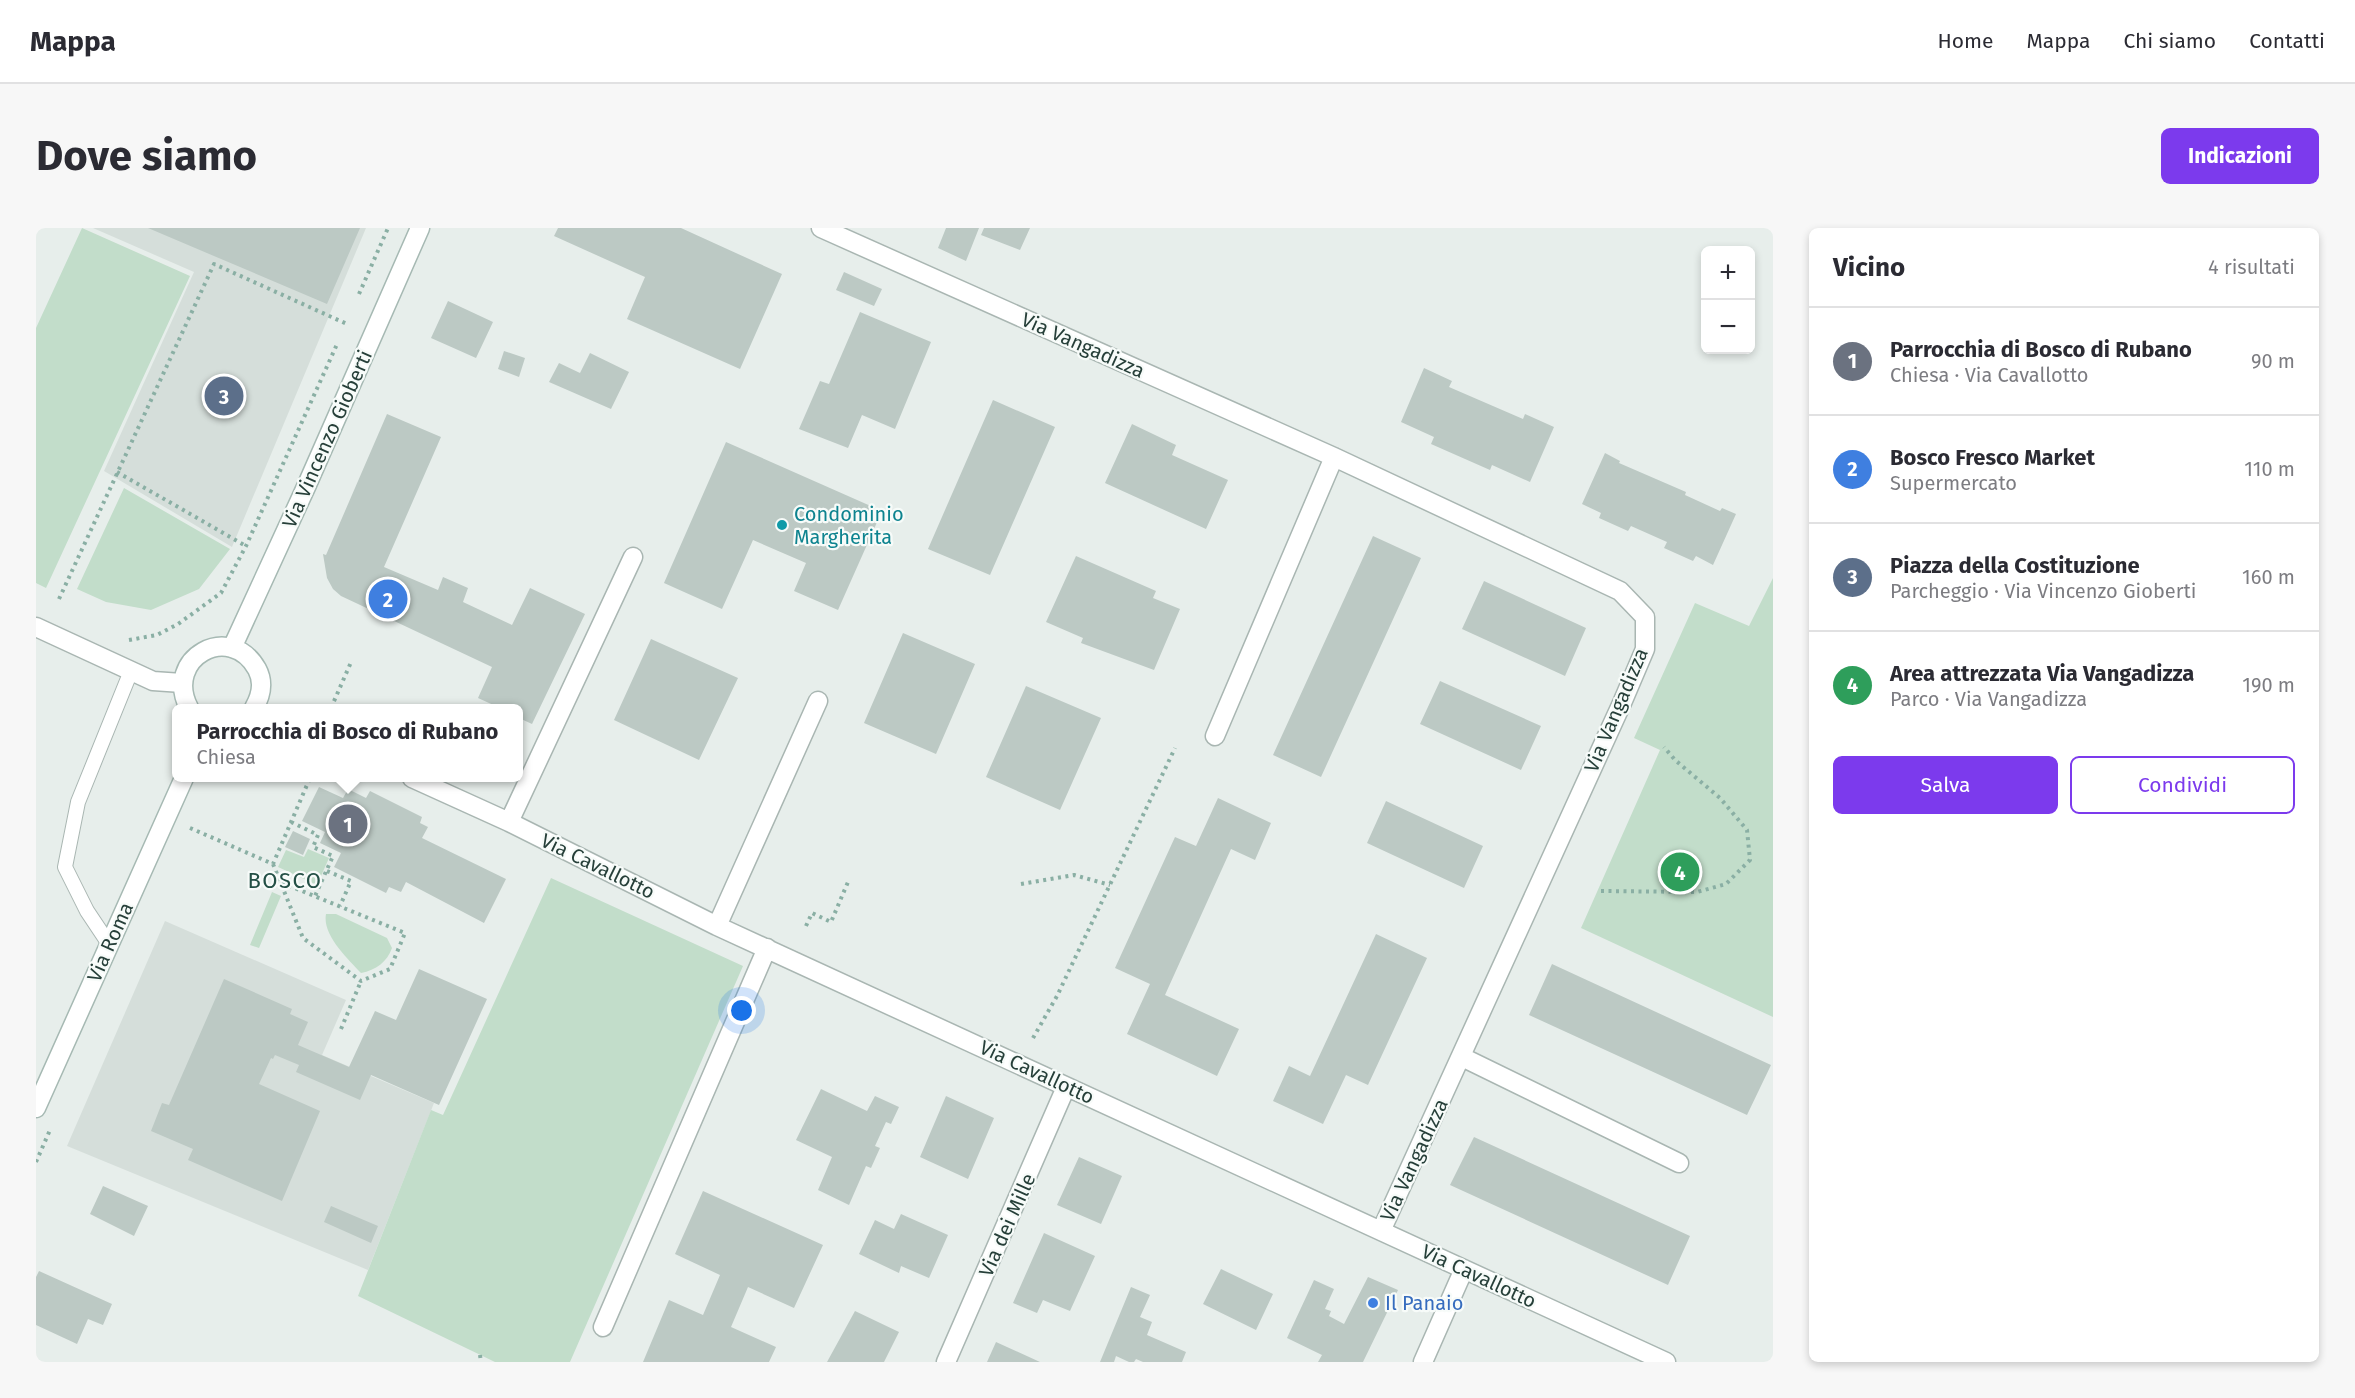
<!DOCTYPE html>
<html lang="it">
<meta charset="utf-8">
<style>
body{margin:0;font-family:"Fira Sans",sans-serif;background:#f7f7f7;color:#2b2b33}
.controls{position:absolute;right:18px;top:18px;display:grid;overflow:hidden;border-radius:9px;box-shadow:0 3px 9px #0003}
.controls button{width:54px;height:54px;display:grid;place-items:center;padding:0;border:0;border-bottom:2px solid #e1e1e2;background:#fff;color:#2b2b33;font:30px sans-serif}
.you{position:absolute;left:706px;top:783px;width:21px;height:21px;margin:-15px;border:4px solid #fff;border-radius:50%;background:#1a73e8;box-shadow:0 0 0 9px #1a73e833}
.badge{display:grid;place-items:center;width:39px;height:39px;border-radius:50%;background:#7c3aed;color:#fff;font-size:20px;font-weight:700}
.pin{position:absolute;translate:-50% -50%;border:3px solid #fff;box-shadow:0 2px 6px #0006}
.popup{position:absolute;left:136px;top:476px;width:351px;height:78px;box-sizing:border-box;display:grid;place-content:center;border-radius:9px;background:#fff;filter:drop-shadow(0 2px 4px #0005);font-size:20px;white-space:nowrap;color:#7c7c81}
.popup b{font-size:22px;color:#2b2b33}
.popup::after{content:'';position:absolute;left:50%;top:100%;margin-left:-12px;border:12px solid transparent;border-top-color:#fff}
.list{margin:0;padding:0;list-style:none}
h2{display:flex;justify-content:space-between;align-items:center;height:78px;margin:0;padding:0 24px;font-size:26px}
h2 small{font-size:20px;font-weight:400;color:#7c7c81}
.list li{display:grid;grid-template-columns:39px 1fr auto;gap:18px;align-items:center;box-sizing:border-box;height:108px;padding:0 24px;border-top:2px solid #e1e1e2}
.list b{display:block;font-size:22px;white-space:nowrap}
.list p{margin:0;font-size:20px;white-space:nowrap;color:#7c7c81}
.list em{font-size:20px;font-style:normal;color:#7c7c81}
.actions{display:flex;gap:12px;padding:18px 24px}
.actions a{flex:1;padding:14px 0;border:2px solid #7c3aed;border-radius:9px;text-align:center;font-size:21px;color:#7c3aed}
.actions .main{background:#7c3aed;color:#fff}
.map{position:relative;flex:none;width:1737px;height:1134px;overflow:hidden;border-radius:9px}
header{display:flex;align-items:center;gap:36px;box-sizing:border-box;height:84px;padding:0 30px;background:#fff;border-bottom:2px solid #e1e1e2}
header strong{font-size:28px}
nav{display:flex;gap:33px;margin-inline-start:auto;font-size:21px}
.intro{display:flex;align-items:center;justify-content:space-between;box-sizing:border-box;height:144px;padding:0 36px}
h1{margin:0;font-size:42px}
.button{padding:15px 27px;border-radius:9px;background:#7c3aed;color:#fff;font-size:21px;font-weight:700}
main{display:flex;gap:36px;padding:0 36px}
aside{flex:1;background:#fff;border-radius:9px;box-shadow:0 3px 9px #0003}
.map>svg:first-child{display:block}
.built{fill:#d5deda}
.green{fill:#c2ddca}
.building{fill:#bcc9c4}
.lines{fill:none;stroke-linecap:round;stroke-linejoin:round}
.lane-casing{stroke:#a9b6b2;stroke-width:16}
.street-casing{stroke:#a9b6b2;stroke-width:21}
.secondary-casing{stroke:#a6b9b3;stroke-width:21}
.path{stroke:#8aafa4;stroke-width:4;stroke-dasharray:3 4.5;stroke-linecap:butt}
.lane{stroke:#fff;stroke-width:14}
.street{stroke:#fff;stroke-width:18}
.secondary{stroke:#fff;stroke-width:18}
.culture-dot{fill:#0f9aa8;stroke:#f7fbf9;stroke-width:2}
.shop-dot{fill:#3f7fe0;stroke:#f7fbf9;stroke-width:2}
.labels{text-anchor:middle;stroke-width:4.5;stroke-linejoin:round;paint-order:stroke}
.street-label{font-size:20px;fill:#263f39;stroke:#f7fbf9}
.culture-label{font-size:20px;fill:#0d838f;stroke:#f7fbf9;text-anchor:start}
.shop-label{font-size:20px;fill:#366cbe;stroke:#f7fbf9;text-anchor:start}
.quarter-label{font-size:22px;letter-spacing:1.5px;fill:#245046;stroke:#f7fbf9}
</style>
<header>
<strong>Mappa</strong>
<nav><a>Home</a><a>Mappa</a><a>Chi siamo</a><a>Contatti</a></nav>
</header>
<div class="intro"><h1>Dove siamo</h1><a class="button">Indicazioni</a></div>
<main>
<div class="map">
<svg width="1737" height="1134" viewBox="0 0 1737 1134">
<rect width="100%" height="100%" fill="#e7eeeb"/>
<!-- built -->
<path class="built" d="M57 0H330L196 319 68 243 158 44Z
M129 693 310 772 286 827 398 875 332 1042 31 918Z"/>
<!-- green -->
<path class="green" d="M46 0 154 48 10 360 0 355V100Z
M88 260 194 321 163 361 115 382 70 374 41 361Z
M1737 350V789L1545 700 1624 522 1598 510 1659 375 1713 398Z
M272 621 293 630 281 657 242 639 250 622 268 629Z
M515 650 707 738 534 1134H459L322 1068 395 882 407 887Z
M236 664 245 668 223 720 214 717Z
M290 686H300L351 710 356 720C351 734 340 742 325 745 312 731 286 707 290 686Z"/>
<!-- building -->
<path class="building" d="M112 0H324L291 76Z
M522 0H645L746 46 704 141 591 91 609 49 518 8Z
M910 0H943L930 33 902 20Z
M948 0H994L984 22 945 7Z
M808 44 846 61 838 78 800 62Z
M412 73 457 94 440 130 395 110Z
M824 84 895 114 859 201 826 187 812 220 763 201 784 153 793 156Z
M468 123 489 130 483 149 462 141Z
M554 125 593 144 575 181 513 154 523 135 544 145Z
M1388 140 1416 153 1413 159 1487 191 1489 186 1518 199 1494 254 1456 237 1454 242 1395 216 1398 209 1365 194Z
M957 172 1019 199 954 347 892 321Z
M351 186 405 209 348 339 402 362 407 349 432 360 427 374 476 397 494 360 549 386 496 496 483 490V480H464L442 470 456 439 305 368 297 361 291 350 287 326 290 327Z
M1096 196 1140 217 1136 227 1192 252 1170 301 1069 255Z
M690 214 846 283 802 382 758 363 770 335 717 312 686 381 628 355Z
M1569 225 1584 233 1583 235 1650 264 1649 267 1684 283 1686 280 1700 286 1677 337 1660 328 1657 333 1628 320 1631 314 1595 298 1592 303 1563 290 1565 285 1546 276Z
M1337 308 1385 330 1285 549 1237 527Z
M1040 328 1120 363 1117 370 1144 381 1118 442 1045 415 1047 410 1010 394Z
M1448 353 1550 400 1529 448 1426 401Z
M867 405 939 436 900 526 828 495Z
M615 411 702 450 663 532 578 492Z
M1404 453 1505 498 1485 542 1384 496Z
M990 458 1065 490 1024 582 950 549Z
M283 559 307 570 312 561 330 570 334 563 386 589 384 595 392 599 386 610 470 651 448 695 370 654 365 664 353 659 350 665 298 639 305 625 284 615 289 604 266 593Z
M1182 570 1235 595 1219 632 1195 621 1129 767 1203 801 1181 848 1091 806 1114 756 1079 740 1139 609 1160 618Z
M1350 573 1447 618 1428 660 1331 615Z
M257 603 274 611 267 627 249 619Z
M1340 706 1391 730 1332 857 1310 847 1287 896 1237 873 1253 838 1274 848Z
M1516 736 1735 837 1711 887 1493 787Z
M383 741 451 771 403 877 335 847 324 872 260 844 263 837 239 827 237 831 235 830 223 856 284 883 246 973 152 932 157 921 115 903 126 875 133 877 188 751 256 781 254 786 272 794 262 817 313 839 339 783 360 792Z
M785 861 831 883 839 868 863 879 855 896 850 894 839 918 844 920 835 940 830 938 813 977 782 962 796 929 760 912Z
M910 868 958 890 932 951 884 929Z
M1438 909 1654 1008 1632 1057 1414 957Z
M1043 929 1086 948 1065 996 1021 977Z
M67 958 112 978 98 1008 54 986Z
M667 963 787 1017 758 1080 712 1059 695 1099 740 1119 733 1134H607L633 1072 667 1087 684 1047 639 1026Z
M295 978 342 998 335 1015 288 994Z
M865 986 912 1007 893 1050 865 1038 863 1045 823 1026 839 992 858 1001Z
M1008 1005 1059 1028 1034 1083 1007 1072 1001 1085 977 1075Z
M1185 1041 1237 1066 1220 1102 1167 1076Z
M3 1043 76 1076 67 1097 52 1091 41 1116 0 1097V1049Z
M1332 1049 1362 1062 1327 1134H1282L1286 1127 1251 1110 1278 1052 1298 1061 1289 1081 1295 1083 1293 1088 1308 1096Z
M1095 1059 1114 1067 1104 1089 1116 1094 1111 1107 1150 1124 1146 1134H1107L1100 1131 1098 1134H1093L1080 1128 1078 1134H1064Z
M819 1083 863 1104 848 1134H791Z
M960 1114 1004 1134H951Z"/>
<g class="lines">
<defs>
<path id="lane" d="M73 716 51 683 29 639 42 574 95 443"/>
<path id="street" d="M785 0 1298 229 1584 363 1609 389V421L1586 475 1345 1003
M0 399 117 453 146 455
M1179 508 1298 229
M376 550 473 594 681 698 1630 1134
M473 594 597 329
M681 698 782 473
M1426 829 1643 935
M567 1099 731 720
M910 1134 1030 859
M1387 1134 1428 1041"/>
<path id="secondary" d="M196 420 270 259 384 0
M153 480C127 430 194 393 221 441 228 454 225 468 218 480
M0 880 148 550"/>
</defs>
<!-- lane casing -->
<use href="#lane" class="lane-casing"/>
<!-- street casing -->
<use href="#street" class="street-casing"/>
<!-- secondary casing -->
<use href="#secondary" class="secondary-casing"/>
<!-- path -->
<path class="path" d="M323 66 352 0
M81 244 210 318
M23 371 178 36 311 96
M93 412 121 407 142 396 185 365 210 318 302 114
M295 480 316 432
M255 594 282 607 277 619 297 628 279 668
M154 600 237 636 274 550
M237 636 267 710 325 753 354 741 369 705 244 654
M291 643 315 653 304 678
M985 656 1038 647 1074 657
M1565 663 1661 664 1690 656 1714 632 1711 602 1684 570 1639 532 1628 519
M770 698 776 685 795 694 812 654
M305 801 325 753
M997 810 1021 768 1139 520
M0 934 14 902
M444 1127 445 1134"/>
<!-- lane -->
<use href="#lane" class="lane"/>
<!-- street -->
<use href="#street" class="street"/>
<!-- secondary -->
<use href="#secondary" class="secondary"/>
</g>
<!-- markers -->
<circle class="culture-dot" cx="746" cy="297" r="6"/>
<circle class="shop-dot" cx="1337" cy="1075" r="6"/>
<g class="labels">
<!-- street labels -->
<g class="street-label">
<text transform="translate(1047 117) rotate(24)" y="7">Via Vangadizza</text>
<text transform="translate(291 211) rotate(-66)" y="7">Via Vincenzo Gioberti</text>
<text transform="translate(1580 482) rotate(-67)" y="7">Via Vangadizza</text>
<text transform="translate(562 638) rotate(26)" y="7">Via Cavallotto</text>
<text transform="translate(74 714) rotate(-66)" y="7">Via Roma</text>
<text transform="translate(1001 844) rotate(25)" y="7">Via Cavallotto</text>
<text transform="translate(1378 932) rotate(-65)" y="7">Via Vangadizza</text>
<text transform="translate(971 997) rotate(-66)" y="7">Via dei Mille</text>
<text transform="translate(1443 1048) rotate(25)" y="7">Via Cavallotto</text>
</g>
<!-- culture labels -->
<g class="culture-label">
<text x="758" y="293">Condominio<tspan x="758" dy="23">Margherita</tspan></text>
</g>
<!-- shop labels -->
<g class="shop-label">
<text x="1349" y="1082">Il Panaio</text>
</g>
<!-- quarter labels -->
<g class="quarter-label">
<text x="249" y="660">BOSCO</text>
</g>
</g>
</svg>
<div class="controls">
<button>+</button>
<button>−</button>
</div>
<div class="you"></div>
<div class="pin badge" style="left:312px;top:596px;background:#6b7280">1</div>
<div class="popup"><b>Parrocchia di Bosco di Rubano</b>Chiesa</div>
<div class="pin badge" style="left:352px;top:371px;background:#3f7fe0">2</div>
<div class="pin badge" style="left:188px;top:168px;background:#5c6f8a">3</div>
<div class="pin badge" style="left:1644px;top:644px;background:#2e9e5b">4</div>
</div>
<aside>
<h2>Vicino<small>4 risultati</small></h2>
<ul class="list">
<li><span class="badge" style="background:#6b7280">1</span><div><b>Parrocchia di Bosco di Rubano</b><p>Chiesa · Via Cavallotto</p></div><em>90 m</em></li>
<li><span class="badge" style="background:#3f7fe0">2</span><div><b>Bosco Fresco Market</b><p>Supermercato</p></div><em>110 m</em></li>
<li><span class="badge" style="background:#5c6f8a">3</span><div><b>Piazza della Costituzione</b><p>Parcheggio · Via Vincenzo Gioberti</p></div><em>160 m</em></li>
<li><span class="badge" style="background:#2e9e5b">4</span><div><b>Area attrezzata Via Vangadizza</b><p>Parco · Via Vangadizza</p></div><em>190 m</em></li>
</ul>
<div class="actions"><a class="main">Salva</a><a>Condividi</a></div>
</aside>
</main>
